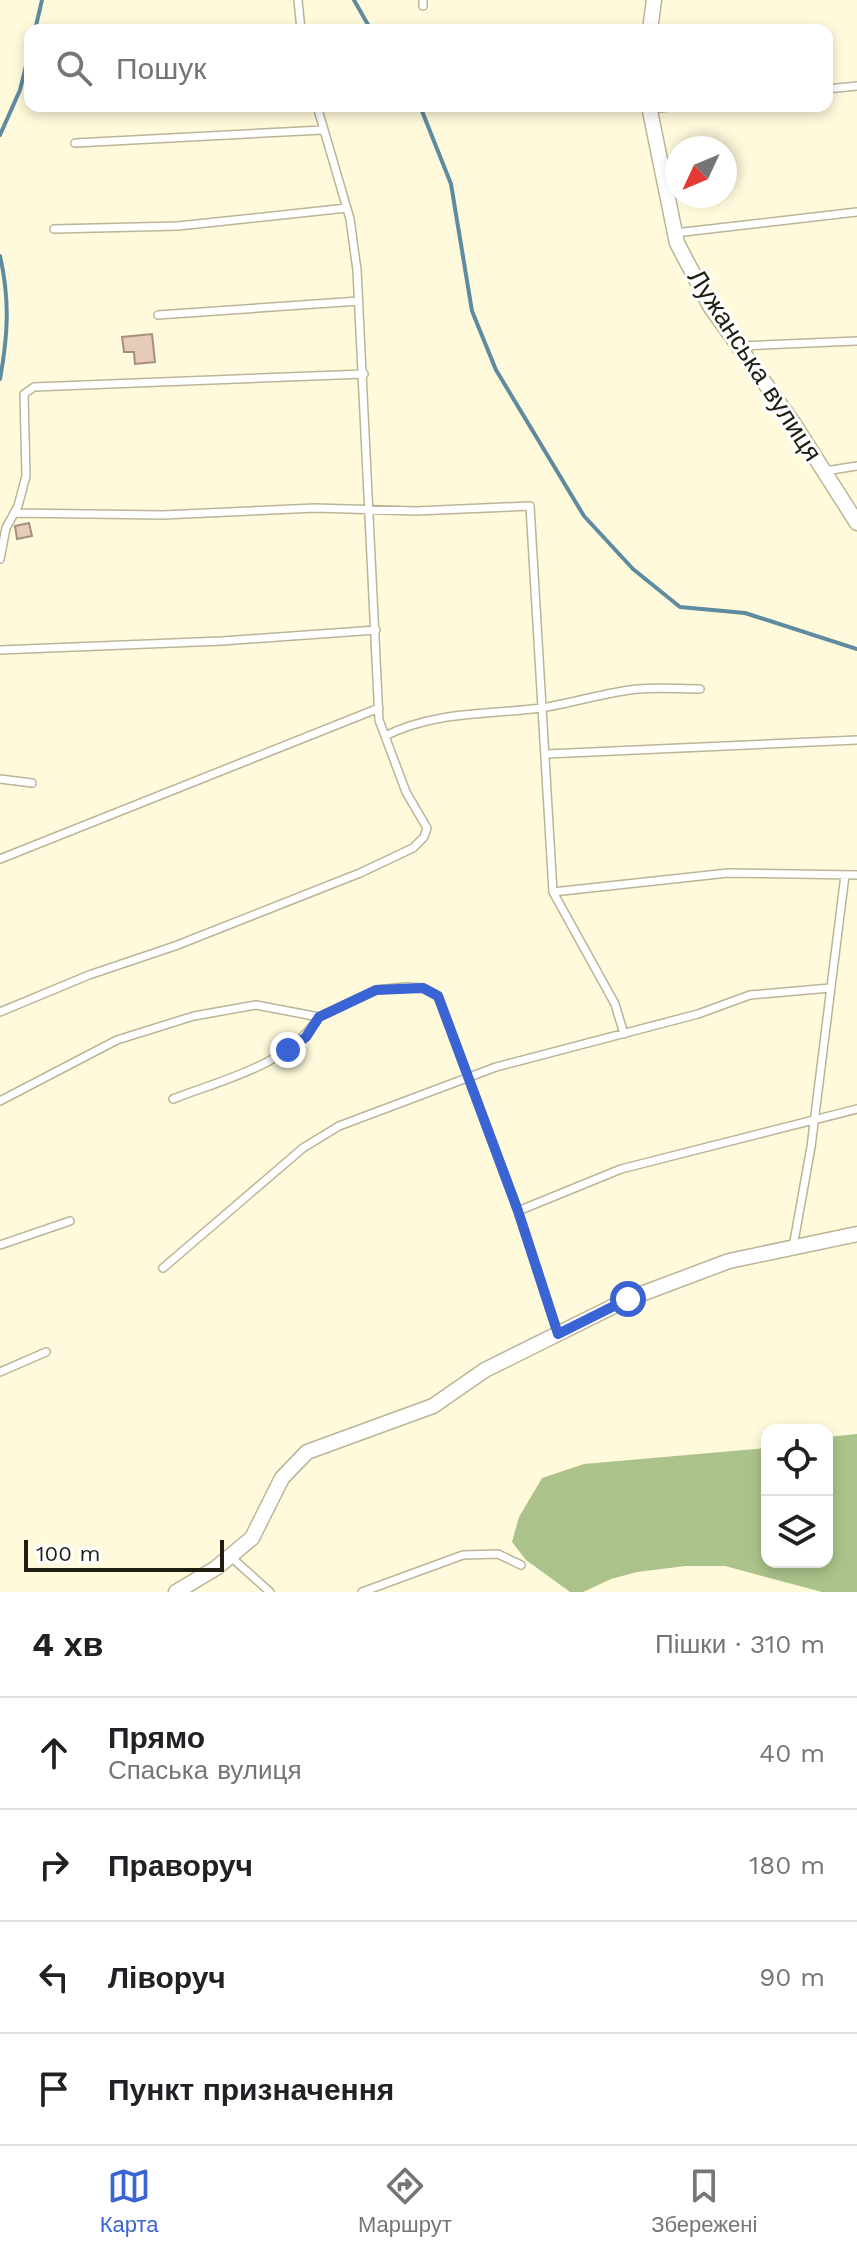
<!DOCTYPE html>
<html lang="uk">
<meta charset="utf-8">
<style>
body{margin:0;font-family:"Work Sans",sans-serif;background:#f6f6f6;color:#202124}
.controls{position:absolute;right:24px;bottom:24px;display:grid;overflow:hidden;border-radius:16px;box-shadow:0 4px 12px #0003}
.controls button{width:72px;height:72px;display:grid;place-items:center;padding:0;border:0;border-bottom:2px solid #e0e0e0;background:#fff;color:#202124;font:40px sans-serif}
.compass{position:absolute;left:665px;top:136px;width:72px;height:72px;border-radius:50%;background:#fff;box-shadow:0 4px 12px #0003;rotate:226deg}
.scale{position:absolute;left:24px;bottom:20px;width:200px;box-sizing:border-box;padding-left:8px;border:4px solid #201e13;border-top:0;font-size:22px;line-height:28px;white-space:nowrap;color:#201e13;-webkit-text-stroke:6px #fff;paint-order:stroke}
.stop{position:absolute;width:24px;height:24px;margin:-18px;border:6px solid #3a64d4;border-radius:50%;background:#fff}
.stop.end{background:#3a64d4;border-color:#fff;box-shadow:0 2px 8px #0008}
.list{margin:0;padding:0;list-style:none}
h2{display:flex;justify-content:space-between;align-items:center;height:104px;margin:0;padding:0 32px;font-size:34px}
h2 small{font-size:26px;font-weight:400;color:#757577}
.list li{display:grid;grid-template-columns:52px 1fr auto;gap:24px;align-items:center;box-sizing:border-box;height:112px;padding:0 32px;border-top:2px solid #e0e0e0}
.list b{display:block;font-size:30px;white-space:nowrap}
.list p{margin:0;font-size:26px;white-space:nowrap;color:#757577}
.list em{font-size:26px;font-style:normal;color:#757577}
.icon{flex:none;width:44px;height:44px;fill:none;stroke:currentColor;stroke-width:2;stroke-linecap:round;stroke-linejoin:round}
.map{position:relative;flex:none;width:857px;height:1592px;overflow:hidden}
.search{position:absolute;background:#fff;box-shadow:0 4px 12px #0003;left:24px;right:24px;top:24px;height:88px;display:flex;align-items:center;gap:20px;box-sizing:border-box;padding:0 28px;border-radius:16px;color:#757577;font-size:30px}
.sheet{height:552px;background:#fff}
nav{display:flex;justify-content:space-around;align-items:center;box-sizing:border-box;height:112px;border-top:2px solid #e0e0e0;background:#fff;font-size:22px;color:#757577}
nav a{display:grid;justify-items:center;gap:4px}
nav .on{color:#3a64d4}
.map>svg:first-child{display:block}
.forest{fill:#abc38a}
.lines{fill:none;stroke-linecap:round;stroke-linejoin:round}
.stream{stroke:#5e8b9f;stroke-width:4}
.building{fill:#e6cbb8;stroke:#a88e7d;stroke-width:2}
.service-casing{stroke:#bab598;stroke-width:10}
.minor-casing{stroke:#bab598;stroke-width:17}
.service{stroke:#fff;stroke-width:7}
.minor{stroke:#fff;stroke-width:14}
.route{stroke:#3a64d4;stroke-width:10}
.labels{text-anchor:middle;stroke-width:6;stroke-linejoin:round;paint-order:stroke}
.street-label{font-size:26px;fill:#201e13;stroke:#fff}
</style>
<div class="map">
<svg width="857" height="1592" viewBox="0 0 857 1592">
<rect width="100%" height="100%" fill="#fffadb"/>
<!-- forest -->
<path class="forest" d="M857 1434V1592H822L725 1566H686L637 1572 611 1579 583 1592H570L526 1560 512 1542 519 1517 542 1478 584 1464 767 1448V1562H827V1437Z"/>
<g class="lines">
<!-- stream -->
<path class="stream" d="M354 0 371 30
M35 30 42 0
M420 106 451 184 472 311 496 370 584 516 633 569 680 607 745 613 857 649
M0 135 20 90 30 50
M0 256C10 300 8 335 0 379"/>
</g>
<!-- building -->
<path class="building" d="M152 334 155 362 135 364 134 352H124L122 337Z
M29 523 32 536 17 539 15 526Z"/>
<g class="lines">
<defs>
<path id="service" d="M298 0 301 30
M423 0V6
M827 89 857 86
M650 109 678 106
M75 143 323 130
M54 229 178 226 347 208
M675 233 857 212
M158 315 359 301
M741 346 857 341
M825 471 857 466
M14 513 163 515 315 508 416 511 530 506 553 892 615 1004 624 1034
M0 559 6 528 18 506 26 476 24 394 34 387 364 374
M0 650 222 641 376 630
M385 736C434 711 488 715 541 708 574 703 606 692 638 689 659 687 680 689 700 689
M547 754 857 740
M0 779 32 783
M0 859 379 708
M553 892 728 873 857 875
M0 1012 89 975 175 946 360 873 413 848 424 837 427 828 406 792 379 720 357 270 350 219 317 106
M173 1099C224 1079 287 1066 319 1017
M0 1101 117 1040 194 1016 256 1005 319 1017 376 990 406 987 423 988 438 996 518 1211 558 1334
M518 1211 621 1169 857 1109
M0 1245 70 1221
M793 1247 811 1147 845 875
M163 1268 303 1148 339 1126 496 1067 698 1014 750 995 830 988
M0 1372 46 1352
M231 1557 270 1592
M362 1592 463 1555 498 1554 521 1565"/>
<path id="minor" d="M650 30 654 0
M649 106 677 243 710 306 794 424 857 523
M176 1592 216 1568 252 1538 282 1478 307 1452 433 1406 485 1370 628 1299 729 1261 857 1234"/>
</defs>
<!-- service casing -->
<use href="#service" class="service-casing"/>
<!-- minor casing -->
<use href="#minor" class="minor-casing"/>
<!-- service -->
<use href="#service" class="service"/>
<!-- minor -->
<use href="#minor" class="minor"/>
</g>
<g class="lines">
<!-- route -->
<path class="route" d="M288 1050 306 1037 319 1017 376 990 423 988 438 996 518 1211 558 1334 628 1299"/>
</g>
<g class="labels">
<!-- street labels -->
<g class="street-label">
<text transform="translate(755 365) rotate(57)" y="9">Лужанська вулиця</text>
</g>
</g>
</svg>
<div class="controls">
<button><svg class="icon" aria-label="locate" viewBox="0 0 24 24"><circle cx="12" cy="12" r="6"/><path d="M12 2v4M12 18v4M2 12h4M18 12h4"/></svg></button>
<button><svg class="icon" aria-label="layers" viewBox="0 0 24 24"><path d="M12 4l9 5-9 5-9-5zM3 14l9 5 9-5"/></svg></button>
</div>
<svg class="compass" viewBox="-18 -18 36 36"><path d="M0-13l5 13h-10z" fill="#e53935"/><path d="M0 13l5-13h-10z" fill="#757577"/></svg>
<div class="scale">100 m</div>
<div class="stop" style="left:628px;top:1299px"></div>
<div class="stop end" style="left:288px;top:1050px"></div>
<div class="search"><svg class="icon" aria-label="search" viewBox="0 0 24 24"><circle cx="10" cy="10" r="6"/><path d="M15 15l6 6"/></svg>Пошук</div>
</div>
<section class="sheet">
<h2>4 хв<small>Пішки · 310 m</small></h2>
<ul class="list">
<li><svg class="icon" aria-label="ahead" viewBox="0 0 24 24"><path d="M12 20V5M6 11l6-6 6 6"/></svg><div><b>Прямо</b><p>Спаська вулиця</p></div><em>40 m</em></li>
<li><svg class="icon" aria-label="right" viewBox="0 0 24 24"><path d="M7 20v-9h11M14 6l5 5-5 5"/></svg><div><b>Праворуч</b></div><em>180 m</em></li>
<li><svg class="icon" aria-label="left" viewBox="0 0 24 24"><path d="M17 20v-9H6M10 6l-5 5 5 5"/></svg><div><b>Ліворуч</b></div><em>90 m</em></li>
<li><svg class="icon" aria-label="arrive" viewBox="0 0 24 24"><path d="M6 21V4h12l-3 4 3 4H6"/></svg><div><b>Пункт призначення</b></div></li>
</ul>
</section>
<nav>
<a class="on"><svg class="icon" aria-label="map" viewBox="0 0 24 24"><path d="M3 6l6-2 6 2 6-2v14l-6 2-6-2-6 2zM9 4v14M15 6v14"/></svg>Карта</a>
<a><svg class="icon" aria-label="directions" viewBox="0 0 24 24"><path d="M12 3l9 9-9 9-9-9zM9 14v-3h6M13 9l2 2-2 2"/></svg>Маршрут</a>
<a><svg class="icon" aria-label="saved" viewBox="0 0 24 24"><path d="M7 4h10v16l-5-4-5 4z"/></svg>Збережені</a>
</nav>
